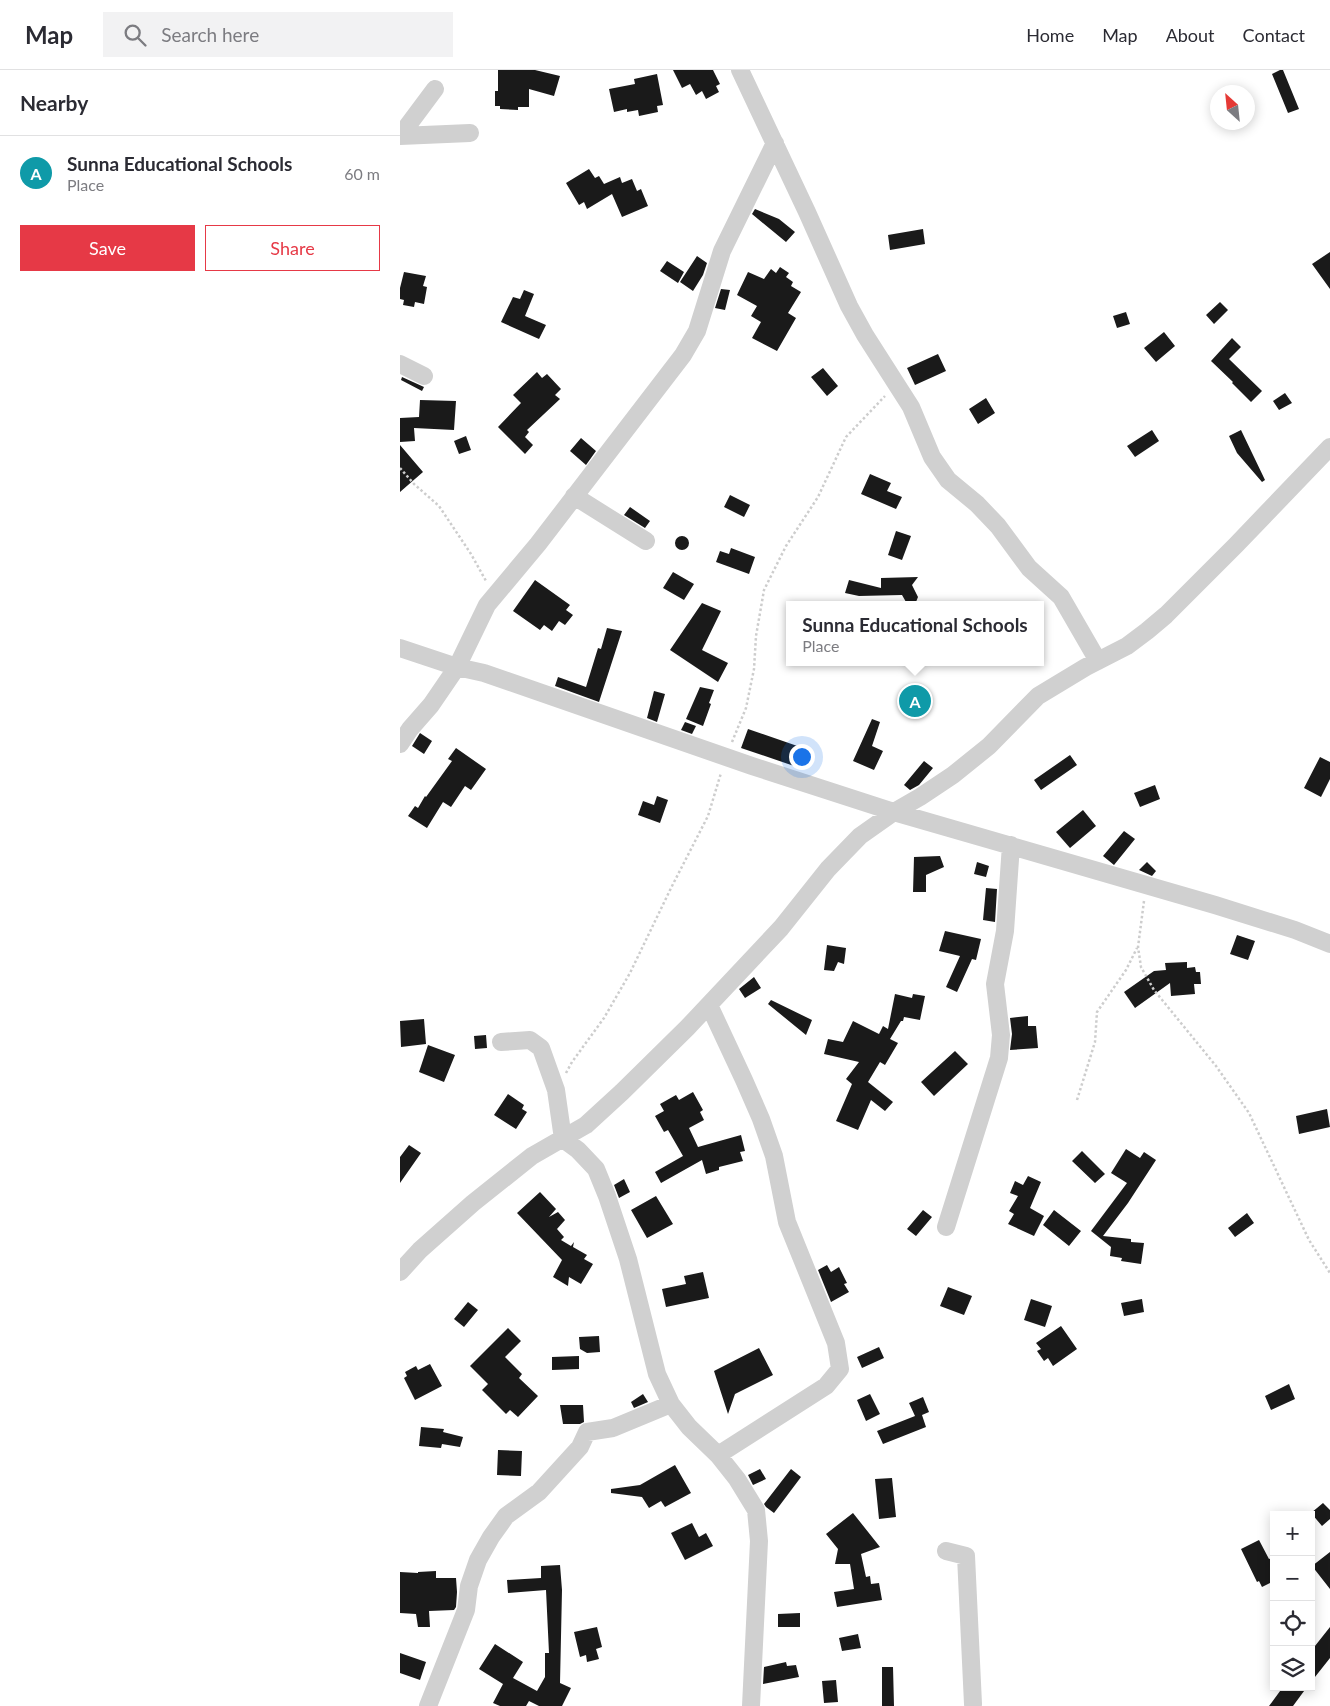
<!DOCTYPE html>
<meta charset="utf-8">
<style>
body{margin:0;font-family:Lato,sans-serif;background:#f2f2f3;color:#2b2b33}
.controls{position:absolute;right:15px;bottom:15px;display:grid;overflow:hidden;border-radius:0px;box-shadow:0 2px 12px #0003}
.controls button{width:45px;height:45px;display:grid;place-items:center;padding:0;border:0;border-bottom:1px solid #e1e1e2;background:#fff;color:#2b2b33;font:25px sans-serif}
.compass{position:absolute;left:810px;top:15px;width:45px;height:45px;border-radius:50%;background:#fff;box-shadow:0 2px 12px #0003;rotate:333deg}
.you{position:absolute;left:401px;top:686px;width:18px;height:18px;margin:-12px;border:4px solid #fff;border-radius:50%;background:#1a73e8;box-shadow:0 0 0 8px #1a73e833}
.badge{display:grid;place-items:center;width:32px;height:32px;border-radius:50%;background:#e63946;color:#fff;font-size:16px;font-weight:700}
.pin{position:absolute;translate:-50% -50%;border:2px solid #fff;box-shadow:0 1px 5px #0006}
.popup{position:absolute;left:386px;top:531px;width:258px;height:65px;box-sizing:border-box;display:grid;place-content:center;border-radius:0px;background:#fff;filter:drop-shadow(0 1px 4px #0005);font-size:16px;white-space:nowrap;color:#7c7c81}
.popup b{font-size:19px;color:#2b2b33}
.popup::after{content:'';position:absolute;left:50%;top:100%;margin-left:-10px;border:10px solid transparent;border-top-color:#fff}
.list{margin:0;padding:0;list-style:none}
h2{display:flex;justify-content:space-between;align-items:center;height:65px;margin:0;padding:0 20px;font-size:21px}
h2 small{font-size:16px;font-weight:400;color:#7c7c81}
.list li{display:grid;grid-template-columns:32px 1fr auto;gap:15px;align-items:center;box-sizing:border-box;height:75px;padding:0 20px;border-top:1px solid #e1e1e2}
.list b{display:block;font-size:19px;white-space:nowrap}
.list p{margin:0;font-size:16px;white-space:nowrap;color:#7c7c81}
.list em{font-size:16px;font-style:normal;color:#7c7c81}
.actions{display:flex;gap:10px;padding:15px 20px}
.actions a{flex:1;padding:11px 0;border:1px solid #e63946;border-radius:0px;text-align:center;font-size:18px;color:#e63946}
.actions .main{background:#e63946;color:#fff}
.icon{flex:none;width:28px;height:28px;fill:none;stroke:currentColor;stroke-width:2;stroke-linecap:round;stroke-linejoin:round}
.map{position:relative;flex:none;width:930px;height:1636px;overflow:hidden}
header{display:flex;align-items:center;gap:30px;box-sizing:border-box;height:70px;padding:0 25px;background:#fff;border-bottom:1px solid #e1e1e2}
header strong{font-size:24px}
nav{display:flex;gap:28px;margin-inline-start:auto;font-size:18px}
.search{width:350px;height:45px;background:#f2f2f3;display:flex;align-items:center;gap:12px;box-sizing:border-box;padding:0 18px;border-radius:0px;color:#7c7c81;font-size:19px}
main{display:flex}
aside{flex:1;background:#fff}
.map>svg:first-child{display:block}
.building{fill:#1a1a1a}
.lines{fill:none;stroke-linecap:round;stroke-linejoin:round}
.path{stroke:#cdcdcd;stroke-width:2.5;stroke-dasharray:2.5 2.5;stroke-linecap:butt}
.minor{stroke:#d0d0d0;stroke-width:18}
</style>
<header>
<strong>Map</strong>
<div class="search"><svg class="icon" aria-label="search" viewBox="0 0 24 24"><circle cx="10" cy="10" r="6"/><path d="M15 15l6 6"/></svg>Search here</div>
<nav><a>Home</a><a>Map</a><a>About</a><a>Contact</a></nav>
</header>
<main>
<aside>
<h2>Nearby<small></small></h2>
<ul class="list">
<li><span class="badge" style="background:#0f9aa8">A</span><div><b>Sunna Educational Schools</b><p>Place</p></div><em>60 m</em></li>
</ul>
<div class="actions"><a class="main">Save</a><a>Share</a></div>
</aside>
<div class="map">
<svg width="930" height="1636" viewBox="0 0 930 1636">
<rect width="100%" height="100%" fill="#fff"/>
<!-- building -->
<path class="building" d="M98 0H135L160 6 154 26 129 19V37H118V40L100 39V36H95V21H98Z
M273 0H313L320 14 316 16 319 22 306 29 302 21 296 25 290 14 282 18Z
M880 0H883L899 39 888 43 872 4Z
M257 4 263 35 257 36 258 42 239 46 238 40 227 42V39L214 42 209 19 235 14 234 9Z
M189 99 195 108 199 106 204 114 220 107 222 113 232 109 237 121 241 119 248 136 222 147 212 124 187 139 184 132 179 135 166 113Z
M355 139 379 149 395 162 386 172 352 144Z
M523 159 525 174 490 180 488 165Z
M930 182V219L912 194Z
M297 186 307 193 303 205 293 221 280 212Z
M267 191 284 202 278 213 260 201Z
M380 197 389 203 386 207 393 212 391 216 401 222 388 243 396 248 377 281 352 268 361 252 351 246 357 236 337 225 348 202 364 209 371 199 376 203Z
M4 202 26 206 23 216 27 217 24 234 15 232 14 237 3 235 4 230 0 229V218Z
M321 219 330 220 325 240 315 238Z
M124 220 134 224 125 246 146 255 139 269 101 252 113 227 120 229Z
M820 232 828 240 814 254 806 245Z
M726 242 730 254 717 258 713 246Z
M764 262 775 276 756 292 744 278Z
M832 268 841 277 829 289 862 321 851 332 832 313 833 312 811 291Z
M538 284 546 301 515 315 507 298Z
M423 298 438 316 427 326 411 307Z
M137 302 142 308 147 304 161 319 155 325 160 329 127 360 129 362 125 367 133 375 125 384 98 357 121 333 113 325Z
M2 307 24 317 22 321 1 310Z
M885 323 892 333 879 340 873 331Z
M586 328 595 343 578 354 569 339Z
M20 330 56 331 54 360 14 358 15 371 0 372V348L19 347Z
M752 360 759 371 735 387 727 376Z
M841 360 865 410 862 412 837 383 829 366Z
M66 366 71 380 59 384 54 371Z
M181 368 196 381 186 395 170 381Z
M0 375 23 402 0 422Z
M470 404 491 413 487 421 502 427 496 439 461 424Z
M330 425 350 435 344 447 324 437Z
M230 437 250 451 245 458 224 445Z
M496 461 511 466 502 490 488 485Z
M275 473a7 7 0 1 1 14 0a7 7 0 1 1-14 0Z
M331 478 355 487 349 504 316 492 320 481 329 484Z
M273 502 294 514 284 530 263 518Z
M518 507 512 515 518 527 516 532 511 534 506 532 502 525 459 526 445 523 449 510 481 518V508Z
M135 510 170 535 166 540 173 545 165 555 159 551 152 561 144 555 140 560 113 541Z
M302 533 321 541 302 580 328 593 318 612 270 580Z
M207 558 222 561 199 632 155 616 158 607 186 617 198 578 201 579Z
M300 617 314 620 309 633 311 634 303 656 286 649Z
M516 617 528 626 513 644 502 635Z
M254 621 265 624 257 652 247 648Z
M472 649 480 652 472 676 483 681 474 700 453 691Z
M285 652 296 656 292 664 281 660Z
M348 659 406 679 400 698 341 678Z
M20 663 32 671 24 684 12 676Z
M56 678 86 699 71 720 65 716 51 737 43 732 27 758 8 746 15 736 18 738 25 726 26 727 52 691 48 689Z
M670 685 677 695 641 720 634 710Z
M920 687 930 692V709L921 727 904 718Z
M524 691 533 698 519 715 510 720 504 715Z
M755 715 760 729 740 737 734 723Z
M257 726 268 730 260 753 238 745 243 731 254 735Z
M683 740 696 756 670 778 656 762Z
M724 761 735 769 714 795 703 786Z
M540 786 544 797 526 805V822H513L514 787Z
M577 792 589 796 586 807 574 804Z
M747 792 756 801 752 806 739 800Z
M586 818 597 819 595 852 583 850Z
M545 861 581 869 576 890 572 889 557 922 546 917 560 886 539 881Z
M837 865 855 871 848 890 830 884Z
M427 875 446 878 444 894 438 892 434 901 424 900Z
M787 892V898L795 897 796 902H800L801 914H794L795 924 771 926 770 913 735 938 724 922 754 901 766 900 765 893Z
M354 907 361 918 345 928 339 919Z
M495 924 512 928 513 924 525 926 520 950 504 947 503 951H501L490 969 498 973 485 995 480 992 468 1012 493 1032 485 1041 471 1030 458 1060 436 1051 452 1014 446 1009 459 992 424 984 428 969 443 972 453 951 479 964 483 956 488 959Z
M371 930 412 950 406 965 368 934Z
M628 946V956H636L638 978 610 980 612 964 610 948Z
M24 949 26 974 1 977 0 951Z
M86 965 87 978 75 979 74 966Z
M28 975 55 985 44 1012 19 1002Z
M555 981 568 994 534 1026 521 1012Z
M293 1022 303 1040 300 1042 304 1050 289 1058 298 1077 341 1065 345 1081 340 1082 343 1091 319 1097V1100L306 1104 302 1090 261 1113 255 1102 283 1086 268 1060 264 1062 255 1046 264 1041 260 1034 276 1025 279 1030Z
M108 1024 124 1035 122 1039 127 1042 116 1059 94 1045Z
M927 1039 930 1057 899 1064 896 1046Z
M9 1075 21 1083 0 1113V1087Z
M726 1079 740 1088 744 1082 756 1090 728 1133 703 1166 731 1169V1172L744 1173 741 1194 721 1191 722 1188 710 1186 711 1177 691 1161 727 1113 711 1103Z
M682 1081 705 1104 695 1113 672 1091Z
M628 1106 641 1112 630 1138 644 1146 634 1166 608 1154 614 1144 609 1141 618 1126 610 1123 615 1111 623 1115Z
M224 1109 230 1122 219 1128 214 1115Z
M140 1122 156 1139 149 1147 158 1142 165 1150 157 1159 164 1167 161 1170 171 1176 174 1172 173 1177 187 1185 184 1189 193 1194 181 1214 169 1207 168 1216 153 1207 162 1190 117 1143Z
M256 1126 273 1154 247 1168 231 1140Z
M523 1140 532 1147 516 1166 507 1159Z
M654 1140 681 1161 669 1176 643 1155Z
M847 1143 854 1153 835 1167 828 1158Z
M427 1195 431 1202 439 1197 447 1213 444 1214 449 1222 431 1232 418 1200Z
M303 1202 309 1228 266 1237 262 1219 286 1214 284 1206Z
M548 1217 572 1226 564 1245 540 1236Z
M631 1229 652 1236 645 1257 624 1250Z
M742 1229 744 1242 724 1246 721 1233Z
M68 1232 78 1240 64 1257 54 1249Z
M661 1256 677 1279 653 1296 648 1288 644 1291 637 1281 641 1279 636 1273Z
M108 1258 121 1271 105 1287 122 1304 119 1308 138 1326 118 1347 110 1340 106 1344 82 1320 88 1314 70 1296Z
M199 1266 200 1282 187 1283 180 1279 179 1267Z
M479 1277 484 1288 462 1298 457 1287Z
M359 1278 373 1305 335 1324 328 1344 314 1301Z
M179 1286V1299L152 1300V1287Z
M30 1294 42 1316 15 1330 4 1308 7 1306 5 1302 16 1296 18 1300Z
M889 1314 895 1329 871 1340 865 1326Z
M243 1324 248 1332 234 1338 231 1332Z
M470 1324 480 1344 466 1351 457 1330Z
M523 1327 529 1342 522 1345 526 1357 483 1374 477 1361 515 1346 509 1333Z
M160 1335H183L184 1352 180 1354H163Z
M21 1357 44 1359 43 1362 63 1367 60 1377 42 1374 41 1378 19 1376Z
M98 1380 122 1381 121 1406 97 1405Z
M275 1395 291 1423 265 1437 261 1431 249 1438 242 1427 211 1423V1419L240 1415Z
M360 1399 366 1409 353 1415 348 1405Z
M391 1399 401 1407 374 1443 366 1437 364 1434Z
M492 1408 496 1447 479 1449 475 1409Z
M923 1433 930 1440V1449L922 1456 911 1443Z
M453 1443 480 1477 461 1484 466 1507 470 1506 471 1514 479 1513 482 1530 437 1537 434 1522 454 1519 450 1494H435L438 1479 426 1464Z
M292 1453 299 1467 306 1463 313 1476 285 1490 271 1463Z
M859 1470 869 1489 874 1487V1511L862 1517 859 1511 857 1512 841 1479Z
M930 1482V1519L912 1496Z
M160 1495 162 1520 160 1613 171 1618 162 1636H139L129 1631 126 1636H100L93 1633 103 1614 79 1599 95 1574 123 1592 113 1608 137 1621 145 1607V1583H149L146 1520 108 1523 107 1510 141 1508V1496Z
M36 1501V1508H56L57 1522 56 1537 54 1540 29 1541 30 1557H18L16 1544 0 1543V1502L18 1503V1502Z
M400 1543V1557H378V1544Z
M197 1557 202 1577 196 1579 199 1589 187 1592 186 1585 180 1587 174 1562Z
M930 1557V1588L911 1612V1581Z
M458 1564 461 1578 442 1581 439 1568Z
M0 1583 26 1592 20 1610 0 1603Z
M386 1592 387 1596 396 1595 399 1607 363 1614 364 1597Z
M482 1597H493L494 1636H482Z
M436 1610 438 1632 424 1633 422 1611Z
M883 1617H907L893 1636H869Z"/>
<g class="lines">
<!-- path -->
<path class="path" d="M0 398 14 414 39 436 71 484 86 511
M332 672 346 638 354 599 356 566 364 520 386 476 418 427 446 367 485 326
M744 831 738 877 741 897 754 920 816 996 849 1043 909 1170 930 1203
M166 1003 172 992 204 948 230 903 271 818 308 746 321 703
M677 1030 695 972 697 942 726 900 737 878"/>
<!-- minor -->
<path class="minor" d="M340 0 407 142 449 236 465 265 511 337 532 387 548 410 577 434 598 456 629 498 661 527 698 591
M0 61 6 58 35 19
M0 66 70 63
M0 294 24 306
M174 426 246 471
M0 578 57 597 84 603 352 696 494 742 815 835 895 860 930 874
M0 674 10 659 31 635 57 597 87 535 138 474 283 285 297 261 322 181 375 73
M309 935 344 1010 361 1049 374 1086 387 1152 436 1273 440 1299 426 1316 318 1385
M101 972 130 970 141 978 156 1020 163 1069 178 1080 196 1099 207 1126 228 1189 257 1304 271 1334 289 1357 318 1385 337 1409 356 1440 359 1471 351 1636
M546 1157 599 988 601 965 595 914 605 861 611 775
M0 1202 20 1180 73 1133 132 1086 186 1055 222 1022 287 958 381 858 428 799 460 766 494 742 520 727 553 705 589 676 638 626 686 597 727 576 747 561 766 545 836 475 930 377
M546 1481 566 1486 573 1634
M28 1636 66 1540 69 1516 78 1490 91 1467 106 1446 139 1422 180 1377 187 1362 213 1358 271 1334"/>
</g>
</svg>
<div class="controls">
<button>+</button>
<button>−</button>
<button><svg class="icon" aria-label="locate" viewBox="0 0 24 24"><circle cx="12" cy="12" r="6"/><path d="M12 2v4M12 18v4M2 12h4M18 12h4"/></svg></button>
<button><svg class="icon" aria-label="layers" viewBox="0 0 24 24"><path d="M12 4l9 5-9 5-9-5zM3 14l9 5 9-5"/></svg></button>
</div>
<svg class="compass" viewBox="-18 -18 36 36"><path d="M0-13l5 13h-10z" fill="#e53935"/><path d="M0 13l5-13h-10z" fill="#7c7c81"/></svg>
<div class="you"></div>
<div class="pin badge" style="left:515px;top:631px;background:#0f9aa8">A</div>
<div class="popup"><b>Sunna Educational Schools</b>Place</div>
</div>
</main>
